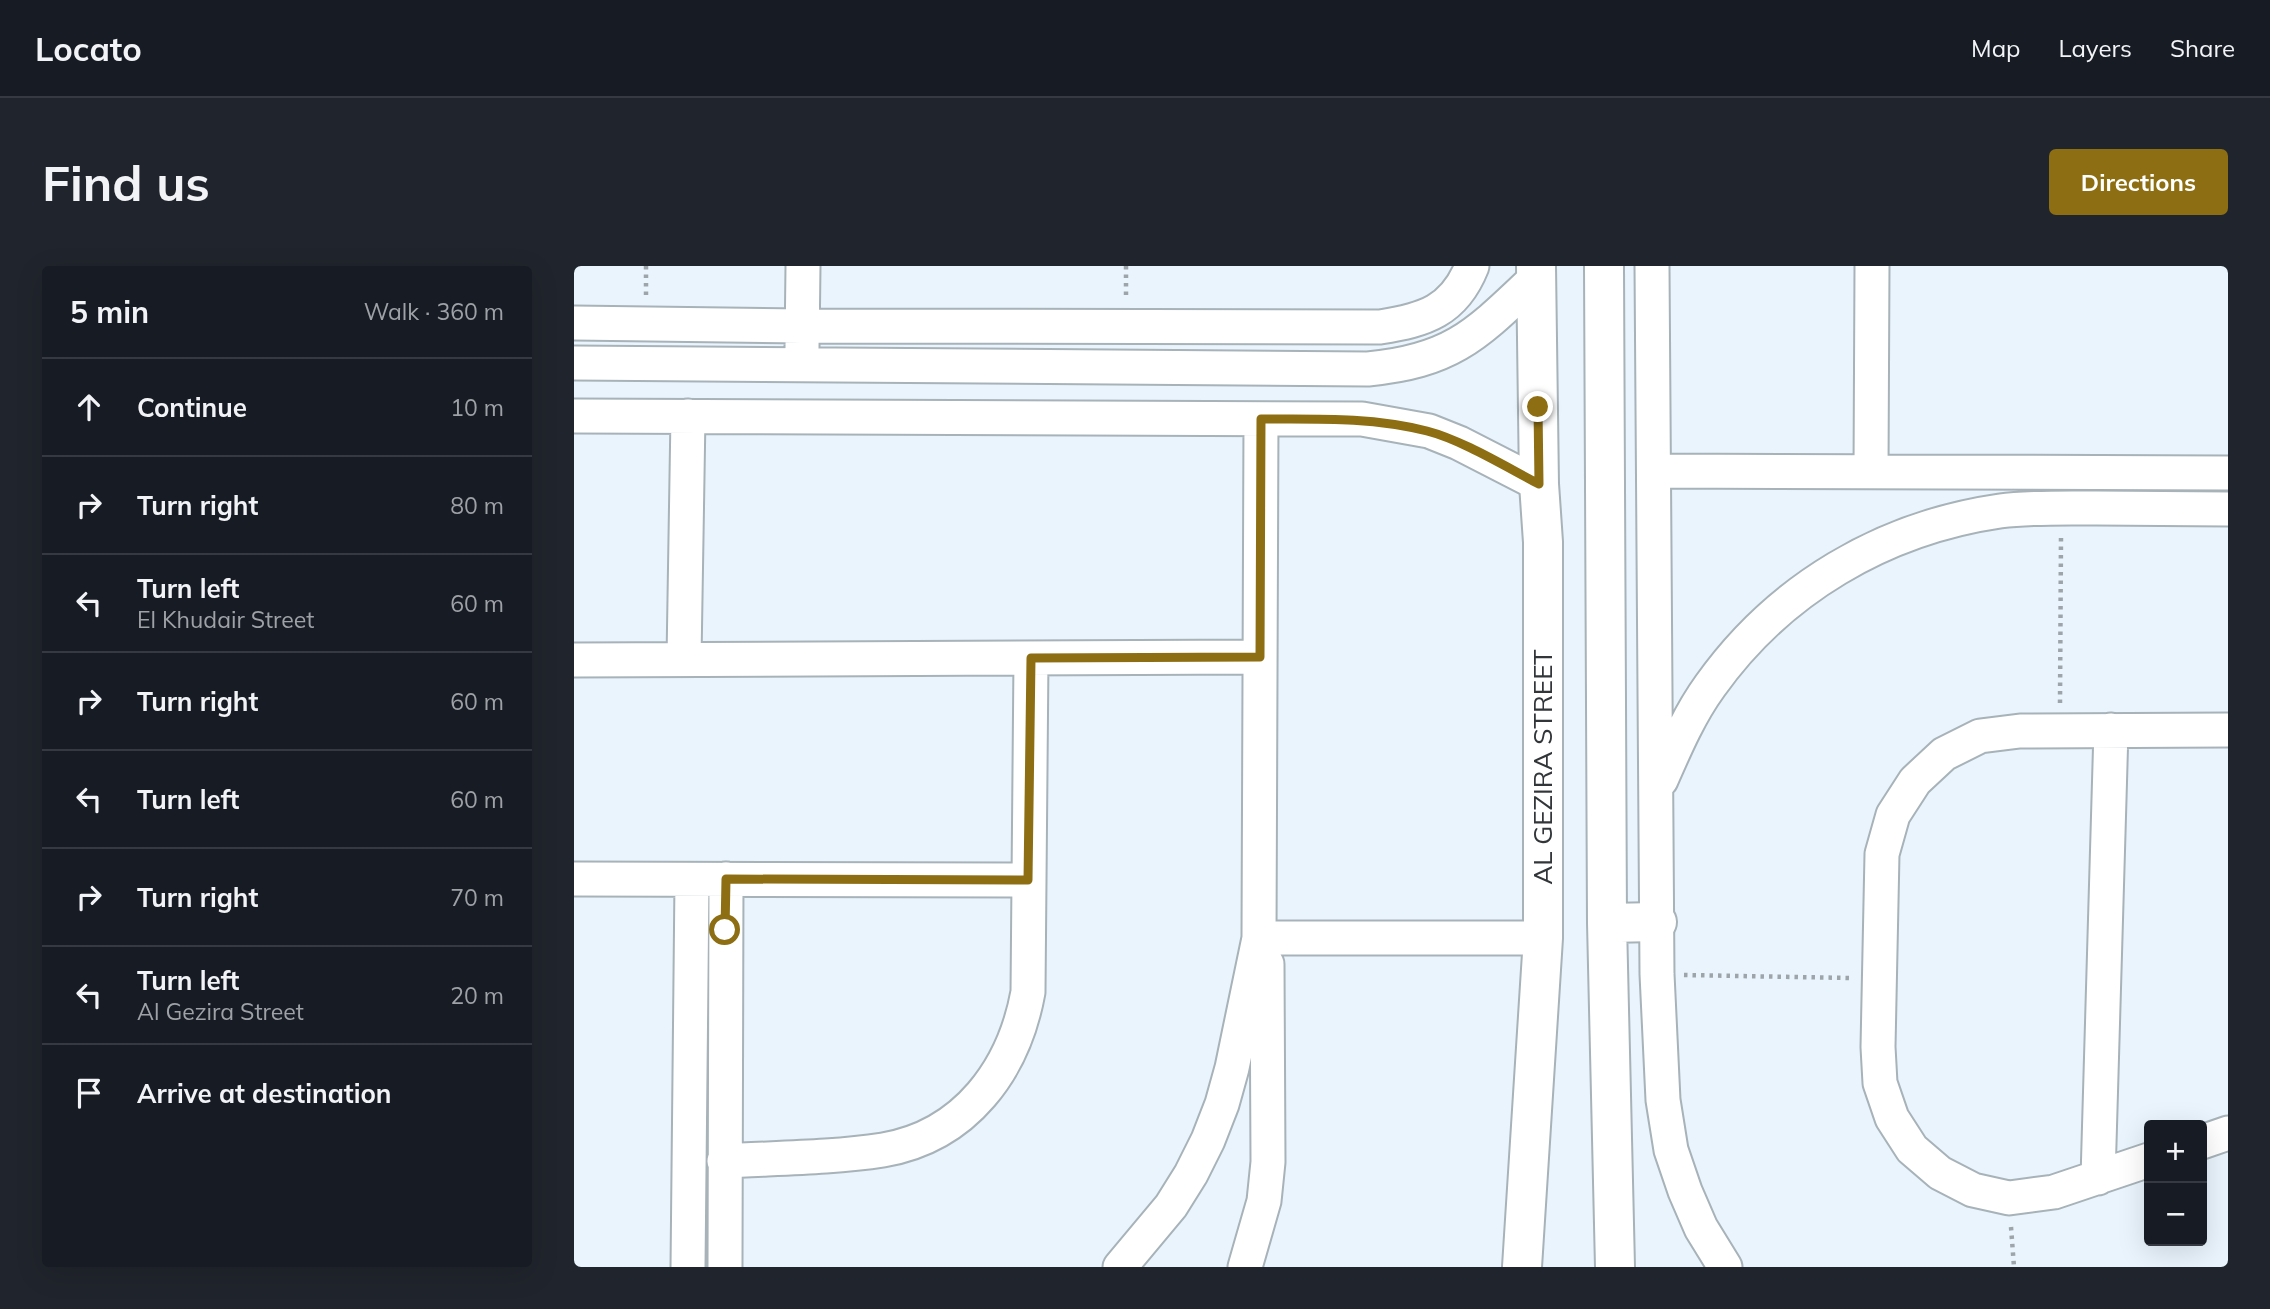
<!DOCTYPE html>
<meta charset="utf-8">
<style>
body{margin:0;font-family:Mulish,sans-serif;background:#20242c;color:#f1f3f6}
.controls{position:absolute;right:21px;bottom:21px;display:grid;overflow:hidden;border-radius:7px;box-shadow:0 7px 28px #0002}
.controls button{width:63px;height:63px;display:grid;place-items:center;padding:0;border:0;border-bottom:2px solid #363941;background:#171b24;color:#f1f3f6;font:35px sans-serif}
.stop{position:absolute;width:21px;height:21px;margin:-16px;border:5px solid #8e6e12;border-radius:50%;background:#fff}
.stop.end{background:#8e6e12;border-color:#fff;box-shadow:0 2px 7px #0008}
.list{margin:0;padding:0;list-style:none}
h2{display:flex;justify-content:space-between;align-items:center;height:91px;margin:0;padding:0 28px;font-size:30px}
h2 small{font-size:23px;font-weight:400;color:#9ea1a6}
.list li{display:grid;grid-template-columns:46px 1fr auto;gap:21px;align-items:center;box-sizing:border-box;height:98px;padding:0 28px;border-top:2px solid #363941}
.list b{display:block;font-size:26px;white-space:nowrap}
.list p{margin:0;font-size:23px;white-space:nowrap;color:#9ea1a6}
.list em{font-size:23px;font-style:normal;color:#9ea1a6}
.icon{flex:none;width:38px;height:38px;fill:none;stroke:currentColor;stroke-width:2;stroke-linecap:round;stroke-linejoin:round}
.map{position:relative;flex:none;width:1654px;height:1001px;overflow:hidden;border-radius:7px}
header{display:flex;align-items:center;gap:42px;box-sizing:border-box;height:98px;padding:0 35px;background:#171b24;border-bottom:2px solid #363941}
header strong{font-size:33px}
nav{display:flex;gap:38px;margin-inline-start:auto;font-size:24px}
.intro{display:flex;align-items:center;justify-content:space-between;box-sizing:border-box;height:168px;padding:0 42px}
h1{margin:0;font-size:49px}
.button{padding:18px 32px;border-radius:7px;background:#8e6e12;color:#fff;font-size:24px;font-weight:700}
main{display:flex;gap:42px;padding:0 42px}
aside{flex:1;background:#171b24;border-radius:7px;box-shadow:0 7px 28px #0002}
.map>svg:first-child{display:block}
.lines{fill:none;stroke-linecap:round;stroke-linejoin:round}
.minor-casing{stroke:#a7b2b9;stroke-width:37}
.major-casing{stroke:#a7b2b9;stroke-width:42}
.path{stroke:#9da5ab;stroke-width:4.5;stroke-dasharray:3.5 5;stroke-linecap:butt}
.minor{stroke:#fff;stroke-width:33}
.major{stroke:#fff;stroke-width:38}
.route{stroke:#8e6e12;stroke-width:9}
.labels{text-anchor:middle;stroke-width:5;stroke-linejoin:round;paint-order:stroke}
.street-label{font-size:26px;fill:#323639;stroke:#fff}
</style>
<header>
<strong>Locato</strong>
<nav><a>Map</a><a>Layers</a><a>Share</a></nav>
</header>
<div class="intro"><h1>Find us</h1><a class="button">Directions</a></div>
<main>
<aside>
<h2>5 min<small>Walk · 360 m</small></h2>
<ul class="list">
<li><svg class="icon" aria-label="ahead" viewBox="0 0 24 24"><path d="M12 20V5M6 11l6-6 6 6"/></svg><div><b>Continue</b></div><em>10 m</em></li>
<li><svg class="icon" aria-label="right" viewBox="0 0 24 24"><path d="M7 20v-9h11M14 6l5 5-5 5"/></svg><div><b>Turn right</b></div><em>80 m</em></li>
<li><svg class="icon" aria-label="left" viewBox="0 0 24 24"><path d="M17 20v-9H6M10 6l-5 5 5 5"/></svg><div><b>Turn left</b><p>El Khudair Street</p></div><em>60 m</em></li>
<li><svg class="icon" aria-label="right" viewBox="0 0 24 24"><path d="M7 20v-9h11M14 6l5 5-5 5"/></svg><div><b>Turn right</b></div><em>60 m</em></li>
<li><svg class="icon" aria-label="left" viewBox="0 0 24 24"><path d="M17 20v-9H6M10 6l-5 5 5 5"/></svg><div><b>Turn left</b></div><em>60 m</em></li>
<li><svg class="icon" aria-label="right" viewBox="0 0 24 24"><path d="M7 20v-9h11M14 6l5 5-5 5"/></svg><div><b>Turn right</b></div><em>70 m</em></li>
<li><svg class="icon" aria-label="left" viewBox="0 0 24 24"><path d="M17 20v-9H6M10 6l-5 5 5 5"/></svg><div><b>Turn left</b><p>Al Gezira Street</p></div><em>20 m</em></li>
<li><svg class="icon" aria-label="arrive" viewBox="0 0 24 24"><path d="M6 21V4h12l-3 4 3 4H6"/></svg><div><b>Arrive at destination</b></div></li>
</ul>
</aside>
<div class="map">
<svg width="1654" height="1001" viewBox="0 0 1654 1001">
<rect width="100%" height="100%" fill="#e9f4fc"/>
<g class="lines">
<defs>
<path id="minor" d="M1078 0 1083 708 1089 834 1097 884 1111 925 1127 962 1151 1001
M0 57 228 60 806 61C851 54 880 45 898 0
M228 82 229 0
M0 97 794 103C878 95 902 69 961 13
M0 150 788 153 855 165 885 177 965 218
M1080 205 1654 207
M1297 205 1298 0
M110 393 114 150
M0 394 686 391
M1087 514C1101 482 1115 449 1136 420 1205 323 1309 262 1426 245 1457 241 1490 242 1522 242 1566 242 1610 243 1654 243
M0 613 454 614
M685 672H969
M1628 876 1654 867
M1575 894 1480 926 1435 932 1399 924 1366 907 1338 883 1318 852 1306 817 1304 781 1308 588 1319 549 1341 515 1370 488 1406 470 1446 465 1654 464
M150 895C203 892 257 892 309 884 392 870 440 803 454 726L457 392
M1524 912 1537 464
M114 1001 118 614
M151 1001 152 613
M546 1001 597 940 617 908 634 874 648 838 658 802 685 672 687 153
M671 1001 690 935 694 896 693 698"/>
<path id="major" d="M1030 0 1033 657 1041 1001
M1033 657 1083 656
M948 1001 969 672V276L965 218 962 0"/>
</defs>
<!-- minor casing -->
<use href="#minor" class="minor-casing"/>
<!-- major casing -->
<use href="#major" class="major-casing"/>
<!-- path -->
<path class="path" d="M72 0V31
M552 0V34
M1486 437 1487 271
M1110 709 1276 712
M1437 961 1440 1001"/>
<!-- minor -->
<use href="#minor" class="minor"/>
<!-- major -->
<use href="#major" class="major"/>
</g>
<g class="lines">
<!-- route -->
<path class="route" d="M151 664 152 613 454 614 457 392 686 391 687 153C743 153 798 151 853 165 888 174 932 201 965 218L964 141"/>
</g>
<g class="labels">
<!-- street labels -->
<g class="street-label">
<text transform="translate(969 501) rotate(-90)" y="9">AL GEZIRA STREET</text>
</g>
</g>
</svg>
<div class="controls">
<button>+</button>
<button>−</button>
</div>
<div class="stop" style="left:151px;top:664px"></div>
<div class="stop end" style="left:964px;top:141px"></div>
</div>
</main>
